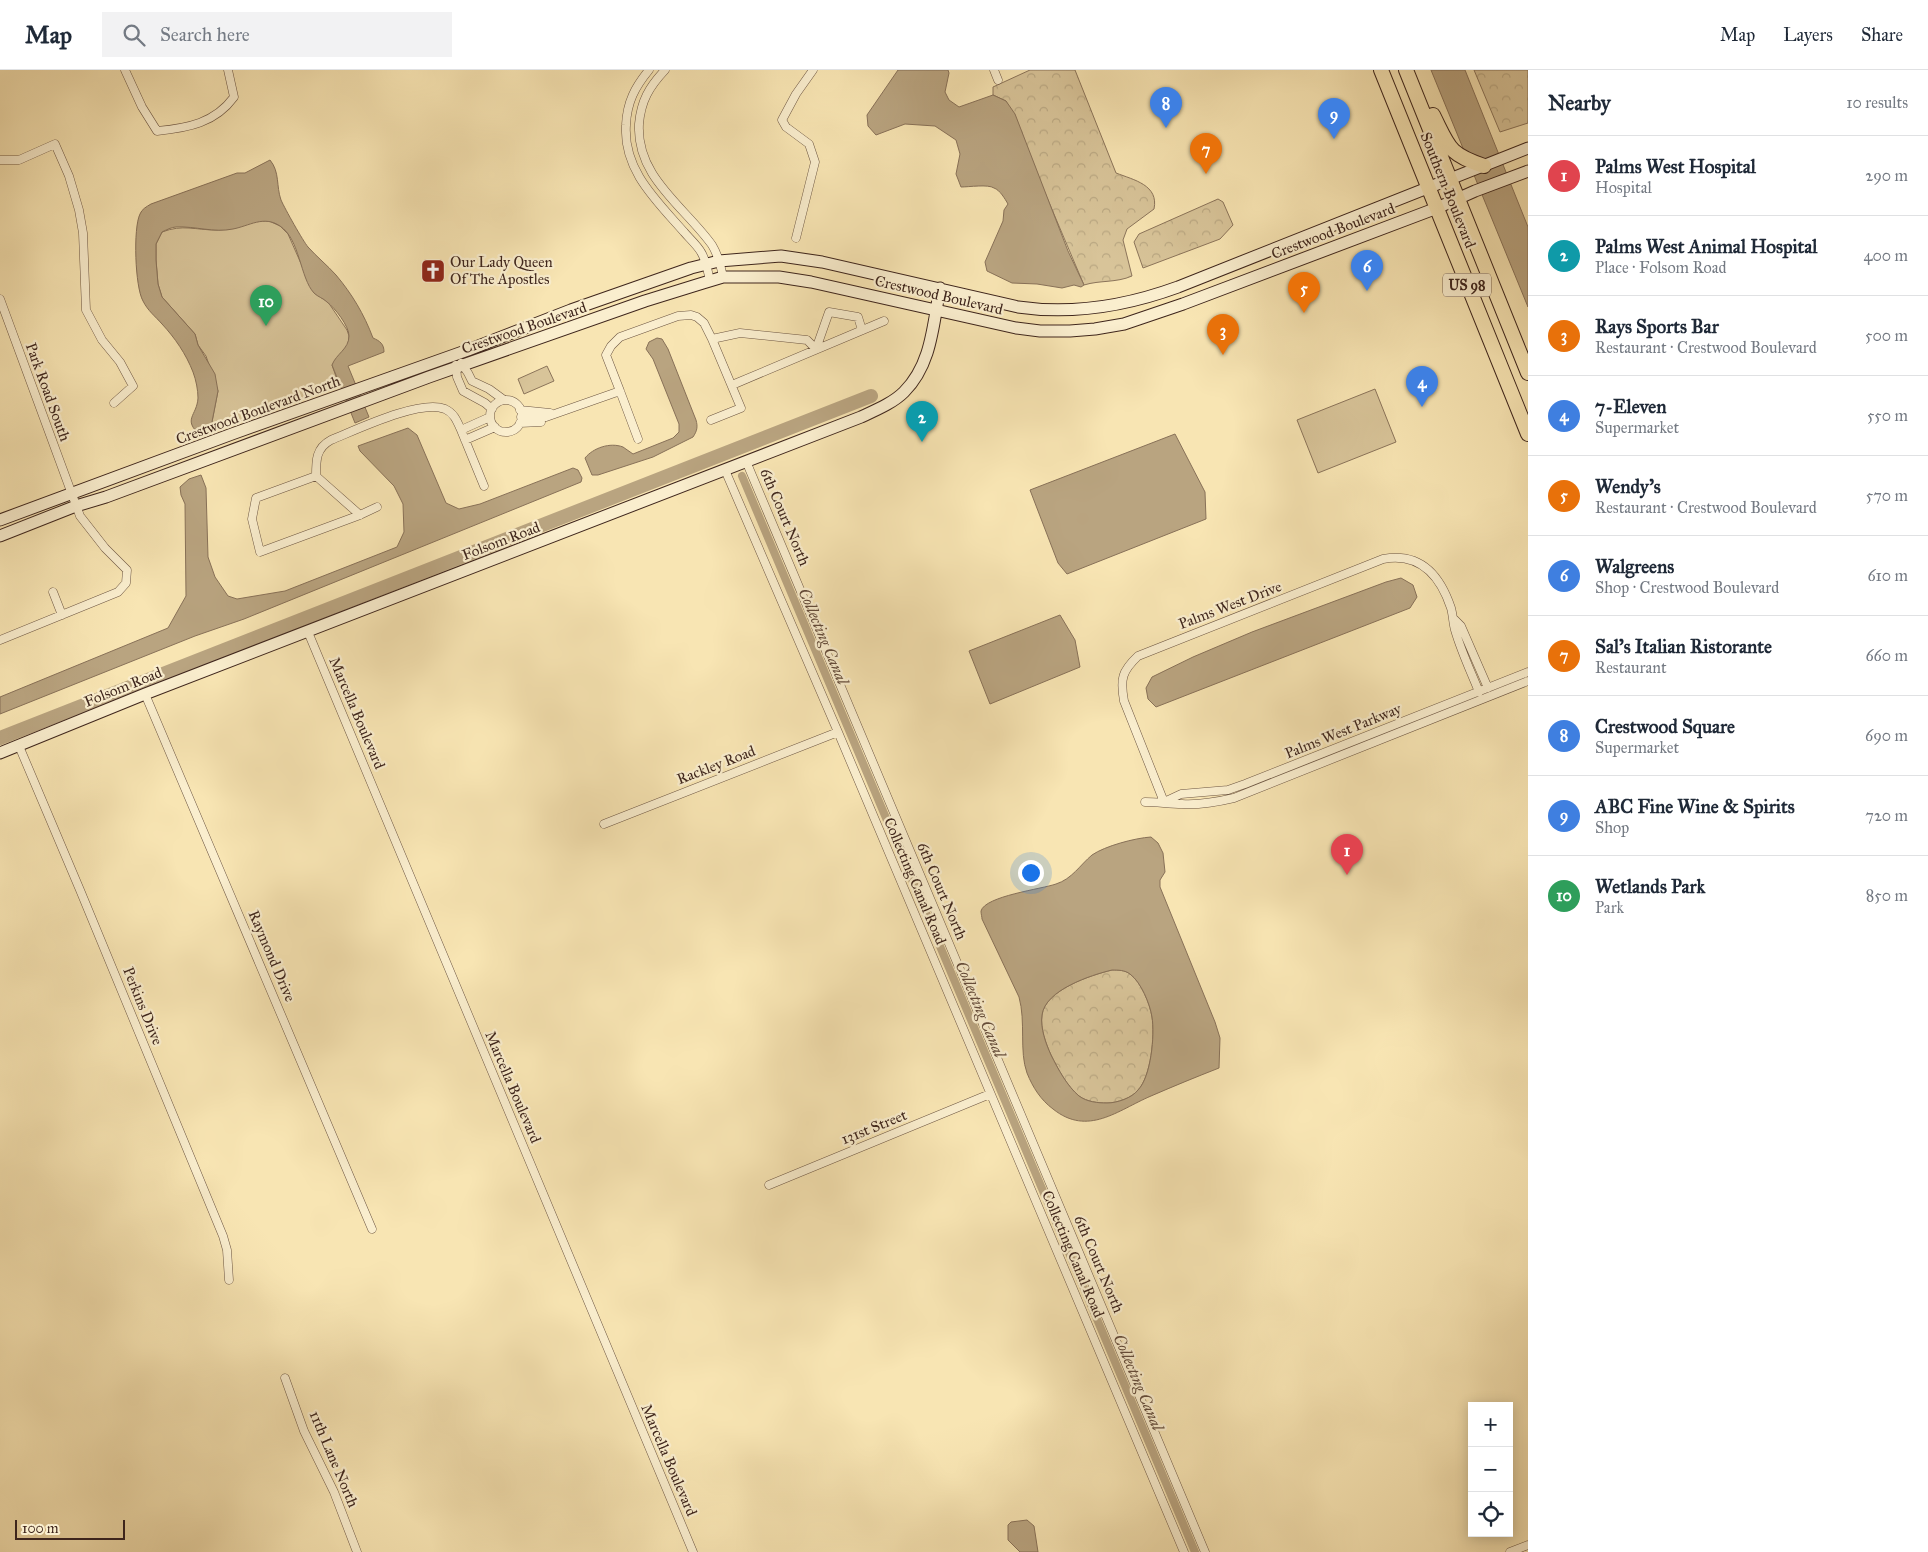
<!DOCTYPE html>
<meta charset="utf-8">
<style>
body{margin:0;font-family:"IM FELL Great Primer",serif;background:#f2f2f3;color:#1f2937}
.controls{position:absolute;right:15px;bottom:15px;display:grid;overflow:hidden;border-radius:0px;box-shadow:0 2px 12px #0003}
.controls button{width:45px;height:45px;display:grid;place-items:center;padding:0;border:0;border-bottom:1px solid #e0e1e3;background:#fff;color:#1f2937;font:25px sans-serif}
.scale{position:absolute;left:15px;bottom:12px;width:110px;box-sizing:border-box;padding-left:5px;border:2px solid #3e251c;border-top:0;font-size:14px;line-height:18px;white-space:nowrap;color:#3e251c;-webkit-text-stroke:4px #faeece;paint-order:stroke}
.you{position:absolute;left:1030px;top:802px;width:18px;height:18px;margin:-12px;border:4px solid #fff;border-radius:50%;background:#1a73e8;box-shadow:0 0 0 8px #1a73e833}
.badge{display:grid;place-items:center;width:32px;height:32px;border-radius:50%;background:#8f2418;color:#fff;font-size:16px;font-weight:700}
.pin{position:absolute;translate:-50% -41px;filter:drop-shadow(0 1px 2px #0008)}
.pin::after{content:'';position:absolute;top:26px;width:18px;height:15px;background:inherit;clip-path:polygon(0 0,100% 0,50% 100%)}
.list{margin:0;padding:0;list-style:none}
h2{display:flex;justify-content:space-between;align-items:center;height:65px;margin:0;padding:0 20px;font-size:21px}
h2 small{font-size:16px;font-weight:400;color:#747a83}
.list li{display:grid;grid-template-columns:32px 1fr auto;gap:15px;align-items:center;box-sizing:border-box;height:80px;padding:0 20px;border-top:1px solid #e0e1e3}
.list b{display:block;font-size:19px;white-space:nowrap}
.list p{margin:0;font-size:16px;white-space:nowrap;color:#747a83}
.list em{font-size:16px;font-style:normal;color:#747a83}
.icon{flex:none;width:28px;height:28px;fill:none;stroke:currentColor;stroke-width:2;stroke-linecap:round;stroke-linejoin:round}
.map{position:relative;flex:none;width:1528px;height:1482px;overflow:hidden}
header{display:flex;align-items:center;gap:30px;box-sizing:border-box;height:70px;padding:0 25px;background:#fff;border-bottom:1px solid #e0e1e3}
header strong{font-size:24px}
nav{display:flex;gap:28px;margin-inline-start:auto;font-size:18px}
.search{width:350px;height:45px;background:#f2f2f3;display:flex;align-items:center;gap:12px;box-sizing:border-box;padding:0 18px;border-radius:0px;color:#747a83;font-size:19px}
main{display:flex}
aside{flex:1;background:#fff}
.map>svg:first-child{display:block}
.green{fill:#d8c499;stroke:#8b745a}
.forest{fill:url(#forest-crowns);stroke:#8b745a}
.water{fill:#b9a480;stroke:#887158;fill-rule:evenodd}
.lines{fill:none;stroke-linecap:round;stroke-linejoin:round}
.canal{stroke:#b9a480;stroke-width:8}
.river{stroke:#b9a480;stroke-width:14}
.street-casing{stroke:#6c5542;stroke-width:9}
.secondary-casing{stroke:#3e251c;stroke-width:13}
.highway-casing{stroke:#3e251c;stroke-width:16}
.street{stroke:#faeece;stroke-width:8}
.secondary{stroke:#faeece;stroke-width:11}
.highway{stroke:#f8e5b3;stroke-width:14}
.labels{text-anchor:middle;stroke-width:4.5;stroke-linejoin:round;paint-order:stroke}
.shield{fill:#faeece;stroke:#766151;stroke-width:1}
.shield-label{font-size:14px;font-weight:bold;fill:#3e251c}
.street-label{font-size:15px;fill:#3e251c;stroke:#faeece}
.poi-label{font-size:15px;fill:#3e251c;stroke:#faeece;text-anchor:start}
.water-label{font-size:16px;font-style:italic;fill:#634b3a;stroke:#faeece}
</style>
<header>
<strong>Map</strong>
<div class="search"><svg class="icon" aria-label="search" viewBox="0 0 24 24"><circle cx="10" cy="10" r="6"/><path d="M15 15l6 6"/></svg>Search here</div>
<nav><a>Map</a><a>Layers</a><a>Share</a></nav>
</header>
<main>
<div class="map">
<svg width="1528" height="1482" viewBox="0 0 1528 1482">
<defs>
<pattern id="forest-crowns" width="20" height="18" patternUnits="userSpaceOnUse" patternTransform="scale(1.25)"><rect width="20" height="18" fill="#d8c499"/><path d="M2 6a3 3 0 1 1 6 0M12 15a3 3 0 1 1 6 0" fill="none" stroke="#baa883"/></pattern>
</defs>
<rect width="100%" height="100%" fill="#f8e5b3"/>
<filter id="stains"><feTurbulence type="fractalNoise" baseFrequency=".004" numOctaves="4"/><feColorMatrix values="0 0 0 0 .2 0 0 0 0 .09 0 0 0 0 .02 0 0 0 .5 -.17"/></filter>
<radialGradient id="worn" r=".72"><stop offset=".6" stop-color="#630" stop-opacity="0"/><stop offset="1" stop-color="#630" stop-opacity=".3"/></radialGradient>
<!-- green -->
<path class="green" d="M254 151H269L280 156 288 164 314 223 328 232 347 260 349 266 348 275 332 295 339 315 210 362 218 321 206 286 198 275 195 264 162 227 158 214 156 190V174L162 162C183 154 195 160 216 160 230 160 241 156 254 151Z
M547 296 554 311 524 324 518 309Z
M1375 319 1396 372 1318 403 1297 350Z"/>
<!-- forest -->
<path class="forest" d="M1030 0H1075L1116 103C1134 110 1159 115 1154 139L1127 159 1123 170 1132 206C1116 213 1100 210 1084 215L1006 31 993 25V17Z
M1474 0H1528V53L1500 62Z
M1218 129 1223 132 1233 155 1220 169 1143 198 1134 172 1139 164Z
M1112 900C1118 900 1125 900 1130 904 1141 912 1150 934 1152 947 1155 965 1151 1007 1138 1020 1132 1028 1117 1033 1107 1033 1098 1033 1087 1032 1079 1026 1067 1016 1058 999 1051 985 1046 974 1040 958 1042 945 1045 920 1091 905 1112 900Z"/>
<!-- water -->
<path class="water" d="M898 0H948L949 3 945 22 949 30 959 37 993 25 1006 31 1015 44 1068 181 1084 215 1081 217 1074 215 1062 218 1037 214 1012 213 987 201 985 192 1003 151 1004 140 1008 134C1005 129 1000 120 994 118 988 114 969 117 961 117L956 104 960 84 956 70 935 56 905 54 876 65 868 56 867 45Z
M1431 0H1465L1528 157V237Z
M270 90C280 102 276 116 281 130 285 139 303 171 308 177 317 187 327 195 336 205 352 224 364 244 373 268 380 271 384 274 384 282L348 296 369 347 355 353 332 295C336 284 349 279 349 266 349 256 335 238 327 232 323 228 318 227 314 223 300 208 300 169 280 156 264 145 249 156 233 159 214 163 195 156 176 157 172 157 166 160 162 162L156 174V190L158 214 162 227 195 264 198 275 215 304 218 321 210 362 200 365C182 349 197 346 198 328 198 320 196 310 193 302 186 284 175 268 162 254 155 246 148 241 143 231 135 217 133 158 140 144 142 139 146 137 151 134L237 103H245Z
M657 268 662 269 668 279 696 350C698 357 697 361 693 367L653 387 598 405H592L585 388C593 378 610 372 623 377 626 379 630 382 633 384L673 368 679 362V354L653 289 646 279 649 272Z
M408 358 417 365 446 433 459 439 480 434 573 398 578 400 582 408 581 412 244 549 195 566 0 644V627L168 558 186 526 185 434 181 425 180 417 189 409 201 405 206 418 208 487 215 507 228 526 237 529 285 521 397 477 404 462 403 434 394 416 360 381 358 376Z
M1175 364 1205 422 1206 449 1067 504 1058 493 1030 420Z
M1401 508 1413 515 1417 527 1410 538 1156 637 1148 629 1146 618 1152 607 1193 587 1252 562 1386 512Z
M1060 545 1075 570 1080 597 990 634 969 581Z
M1151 767 1158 773 1163 783 1165 802 1160 810V817L1215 952 1220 968 1219 998C1196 1007 1174 1016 1151 1026 1118 1040 1088 1067 1053 1039 1041 1030 1033 1018 1027 1003 1019 981 1026 952 1019 927L982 849C982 847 981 844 981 841 985 826 1042 819 1056 814 1072 809 1080 795 1092 785 1105 776 1135 768 1151 767ZM1112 900C1118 900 1125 900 1130 904 1141 912 1150 934 1152 947 1155 965 1151 1007 1138 1020 1132 1028 1117 1033 1107 1033 1098 1033 1087 1032 1079 1026 1067 1016 1058 999 1051 985 1046 974 1040 958 1042 945 1045 920 1091 905 1112 900Z
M1027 1450 1034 1456 1038 1482H1020L1008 1470V1455L1011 1452Z"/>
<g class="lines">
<!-- canal -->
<path class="canal" d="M742 406 1195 1482"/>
<!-- river -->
<path class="river" d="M0 668 871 326"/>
<defs>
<path id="street" d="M125 0 142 37 157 61C188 58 215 53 234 27L228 0
M649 0C635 17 627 32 626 55 623 100 656 130 684 162 689 168 697 175 701 182 706 190 708 202 710 211
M665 0C649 17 641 31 639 54 636 107 684 136 712 175 718 185 721 196 723 207
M994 0 998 10
M0 90H19L55 74 69 106 79 140 83 163 86 240 102 270 120 292 133 316 114 333
M796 168 815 92 809 74 786 57 782 50 796 24 813 0
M0 229 80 446 105 478 127 500 126 513 118 522 0 570
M712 269 740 263 807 270 816 279 829 242 858 247 862 260
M461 293 468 303 472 311 489 319 504 330
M456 295 457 307 463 321 485 333 492 339
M732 315 884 251
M620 321 606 285 611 276 620 267 678 246 691 245 697 247 704 253 712 269 741 338 711 350
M490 346a16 16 0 1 1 32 0a16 16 0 1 1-32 0Z
M520 340 550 343
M521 347H546L620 321 638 369
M520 353 541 352
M461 360 484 416
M465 370 495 357
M746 391 1205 1482
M725 400 838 662 1184 1482
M316 406 360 445
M377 437 360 445 260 482 252 449 256 428 316 406C316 390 316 378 331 370 356 360 420 329 445 339 454 343 457 351 461 360L490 347
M53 522 62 545
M1454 549 1461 556 1488 618
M308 562 693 1482
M145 624 372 1159
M19 676 80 820 223 1166 227 1180 229 1210
M1145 732C1158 732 1169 734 1182 734 1199 735 1217 732 1234 728L1528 611
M1164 732 1124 631C1120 609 1122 601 1138 586L1383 489C1420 482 1440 505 1451 538 1453 545 1453 553 1455 560 1461 581 1471 602 1479 622
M1164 732 1181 724 1228 720 1245 714 1528 602
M604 754 838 662
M769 1115 990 1024
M285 1308 304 1361 334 1422 357 1482
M1510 1482 1528 1475"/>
<path id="secondary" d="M0 450 232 364 468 280 571 240 691 198 719 191 781 186 822 192 1018 237C1073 245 1126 236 1178 217L1528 78
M0 466 76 436 106 427 429 307 645 231 703 213 723 207H779L811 212 1016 258 1040 261H1070L1095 259 1124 254 1183 234 1437 138 1475 121 1528 101
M0 683 145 624 861 347C876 340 893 333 904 322 932 294 933 254 940 218"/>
<path id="highway" d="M1381 0 1528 364
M1406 0 1528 303
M1433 45C1449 77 1448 84 1484 96"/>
</defs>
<!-- street casing -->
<use href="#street" class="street-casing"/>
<!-- secondary casing -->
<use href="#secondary" class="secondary-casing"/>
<!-- highway casing -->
<use href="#highway" class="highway-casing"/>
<!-- street -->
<use href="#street" class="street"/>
<!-- secondary -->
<use href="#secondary" class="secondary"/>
<!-- highway -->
<use href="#highway" class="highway"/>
</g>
<!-- icons -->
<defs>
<symbol id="church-square" viewBox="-11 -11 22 22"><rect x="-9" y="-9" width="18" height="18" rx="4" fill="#8f2418" stroke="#faeece"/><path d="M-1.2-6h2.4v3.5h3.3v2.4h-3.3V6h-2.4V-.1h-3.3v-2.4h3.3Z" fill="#fff"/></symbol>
</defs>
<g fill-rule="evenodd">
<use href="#church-square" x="419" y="187" width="28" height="28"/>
</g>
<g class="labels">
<!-- shield labels -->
<rect class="shield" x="1443" y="203.5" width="48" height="23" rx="4"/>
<g class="shield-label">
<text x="1467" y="220">US 98</text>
</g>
<!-- street labels -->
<g class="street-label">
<text transform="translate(1448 120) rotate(68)" y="5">Southern Boulevard</text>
<text transform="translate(1333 161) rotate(-21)" y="5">Crestwood Boulevard</text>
<text transform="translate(939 225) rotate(13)" y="5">Crestwood Boulevard</text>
<text transform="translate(524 258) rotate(-19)" y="5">Crestwood Boulevard</text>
<text transform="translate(48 322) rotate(70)" y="5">Park Road South</text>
<text transform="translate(258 340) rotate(-20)" y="5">Crestwood Boulevard North</text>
<text transform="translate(785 447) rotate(67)" y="5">6th Court North</text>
<text transform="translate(501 471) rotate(-21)" y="5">Folsom Road</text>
<text transform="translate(1230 535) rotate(-21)" y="5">Palms West Drive</text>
<text transform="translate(123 617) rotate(-22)" y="5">Folsom Road</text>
<text transform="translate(357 643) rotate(67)" y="5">Marcella Boulevard</text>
<text transform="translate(1343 661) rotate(-22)" y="5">Palms West Parkway</text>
<text transform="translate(716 695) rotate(-21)" y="5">Rackley Road</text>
<text transform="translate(915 811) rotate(67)" y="5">Collecting Canal Road</text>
<text transform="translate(942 821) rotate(67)" y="5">6th Court North</text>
<text transform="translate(272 886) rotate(67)" y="5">Raymond Drive</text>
<text transform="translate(143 936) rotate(68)" y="5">Perkins Drive</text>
<text transform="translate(513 1017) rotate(67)" y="5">Marcella Boulevard</text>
<text transform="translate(874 1057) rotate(-22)" y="5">131st Street</text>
<text transform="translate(1073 1184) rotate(67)" y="5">Collecting Canal Road</text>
<text transform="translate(1099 1194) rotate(67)" y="5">6th Court North</text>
<text transform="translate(334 1389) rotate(67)" y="5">11th Lane North</text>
<text transform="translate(669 1390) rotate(67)" y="5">Marcella Boulevard</text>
</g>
<!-- poi labels -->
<g class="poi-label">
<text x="450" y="197">Our Lady Queen<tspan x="450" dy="17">Of The Apostles</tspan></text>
</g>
<!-- water labels -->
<g class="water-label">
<text transform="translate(824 566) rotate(67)" y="6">Collecting Canal</text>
<text transform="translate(981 939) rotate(67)" y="6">Collecting Canal</text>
<text transform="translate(1139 1312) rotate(67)" y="6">Collecting Canal</text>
</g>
</g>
<rect width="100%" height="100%" filter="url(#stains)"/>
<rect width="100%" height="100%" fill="url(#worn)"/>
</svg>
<div class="controls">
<button>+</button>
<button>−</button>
<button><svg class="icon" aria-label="locate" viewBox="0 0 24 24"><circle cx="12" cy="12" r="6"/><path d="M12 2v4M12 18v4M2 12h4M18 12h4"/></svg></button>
</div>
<div class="scale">100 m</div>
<div class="you"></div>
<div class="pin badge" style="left:1347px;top:805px;background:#e0444e">1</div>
<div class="pin badge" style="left:922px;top:372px;background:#0f9aa8">2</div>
<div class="pin badge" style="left:1223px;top:285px;background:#e8710a">3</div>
<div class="pin badge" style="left:1422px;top:337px;background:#3f7fe0">4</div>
<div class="pin badge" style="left:1304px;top:243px;background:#e8710a">5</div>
<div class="pin badge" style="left:1367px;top:221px;background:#3f7fe0">6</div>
<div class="pin badge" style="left:1206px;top:104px;background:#e8710a">7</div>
<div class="pin badge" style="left:1166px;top:58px;background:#3f7fe0">8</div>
<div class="pin badge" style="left:1334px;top:69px;background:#3f7fe0">9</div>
<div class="pin badge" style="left:266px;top:256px;background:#2e9e5b">10</div>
</div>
<aside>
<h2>Nearby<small>10 results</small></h2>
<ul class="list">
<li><span class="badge" style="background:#e0444e">1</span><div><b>Palms West Hospital</b><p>Hospital</p></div><em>290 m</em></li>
<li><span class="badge" style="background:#0f9aa8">2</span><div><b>Palms West Animal Hospital</b><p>Place · Folsom Road</p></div><em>400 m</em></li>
<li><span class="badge" style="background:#e8710a">3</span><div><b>Rays Sports Bar</b><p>Restaurant · Crestwood Boulevard</p></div><em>500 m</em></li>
<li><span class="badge" style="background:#3f7fe0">4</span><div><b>7-Eleven</b><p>Supermarket</p></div><em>550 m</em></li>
<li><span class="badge" style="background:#e8710a">5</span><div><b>Wendy's</b><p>Restaurant · Crestwood Boulevard</p></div><em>570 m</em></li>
<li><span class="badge" style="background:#3f7fe0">6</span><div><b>Walgreens</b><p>Shop · Crestwood Boulevard</p></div><em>610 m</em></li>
<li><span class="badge" style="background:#e8710a">7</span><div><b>Sal's Italian Ristorante</b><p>Restaurant</p></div><em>660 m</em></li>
<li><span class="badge" style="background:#3f7fe0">8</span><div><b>Crestwood Square</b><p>Supermarket</p></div><em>690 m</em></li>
<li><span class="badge" style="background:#3f7fe0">9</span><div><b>ABC Fine Wine &amp; Spirits</b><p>Shop</p></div><em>720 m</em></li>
<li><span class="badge" style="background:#2e9e5b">10</span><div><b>Wetlands Park</b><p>Park</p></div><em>850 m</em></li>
</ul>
</aside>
</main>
